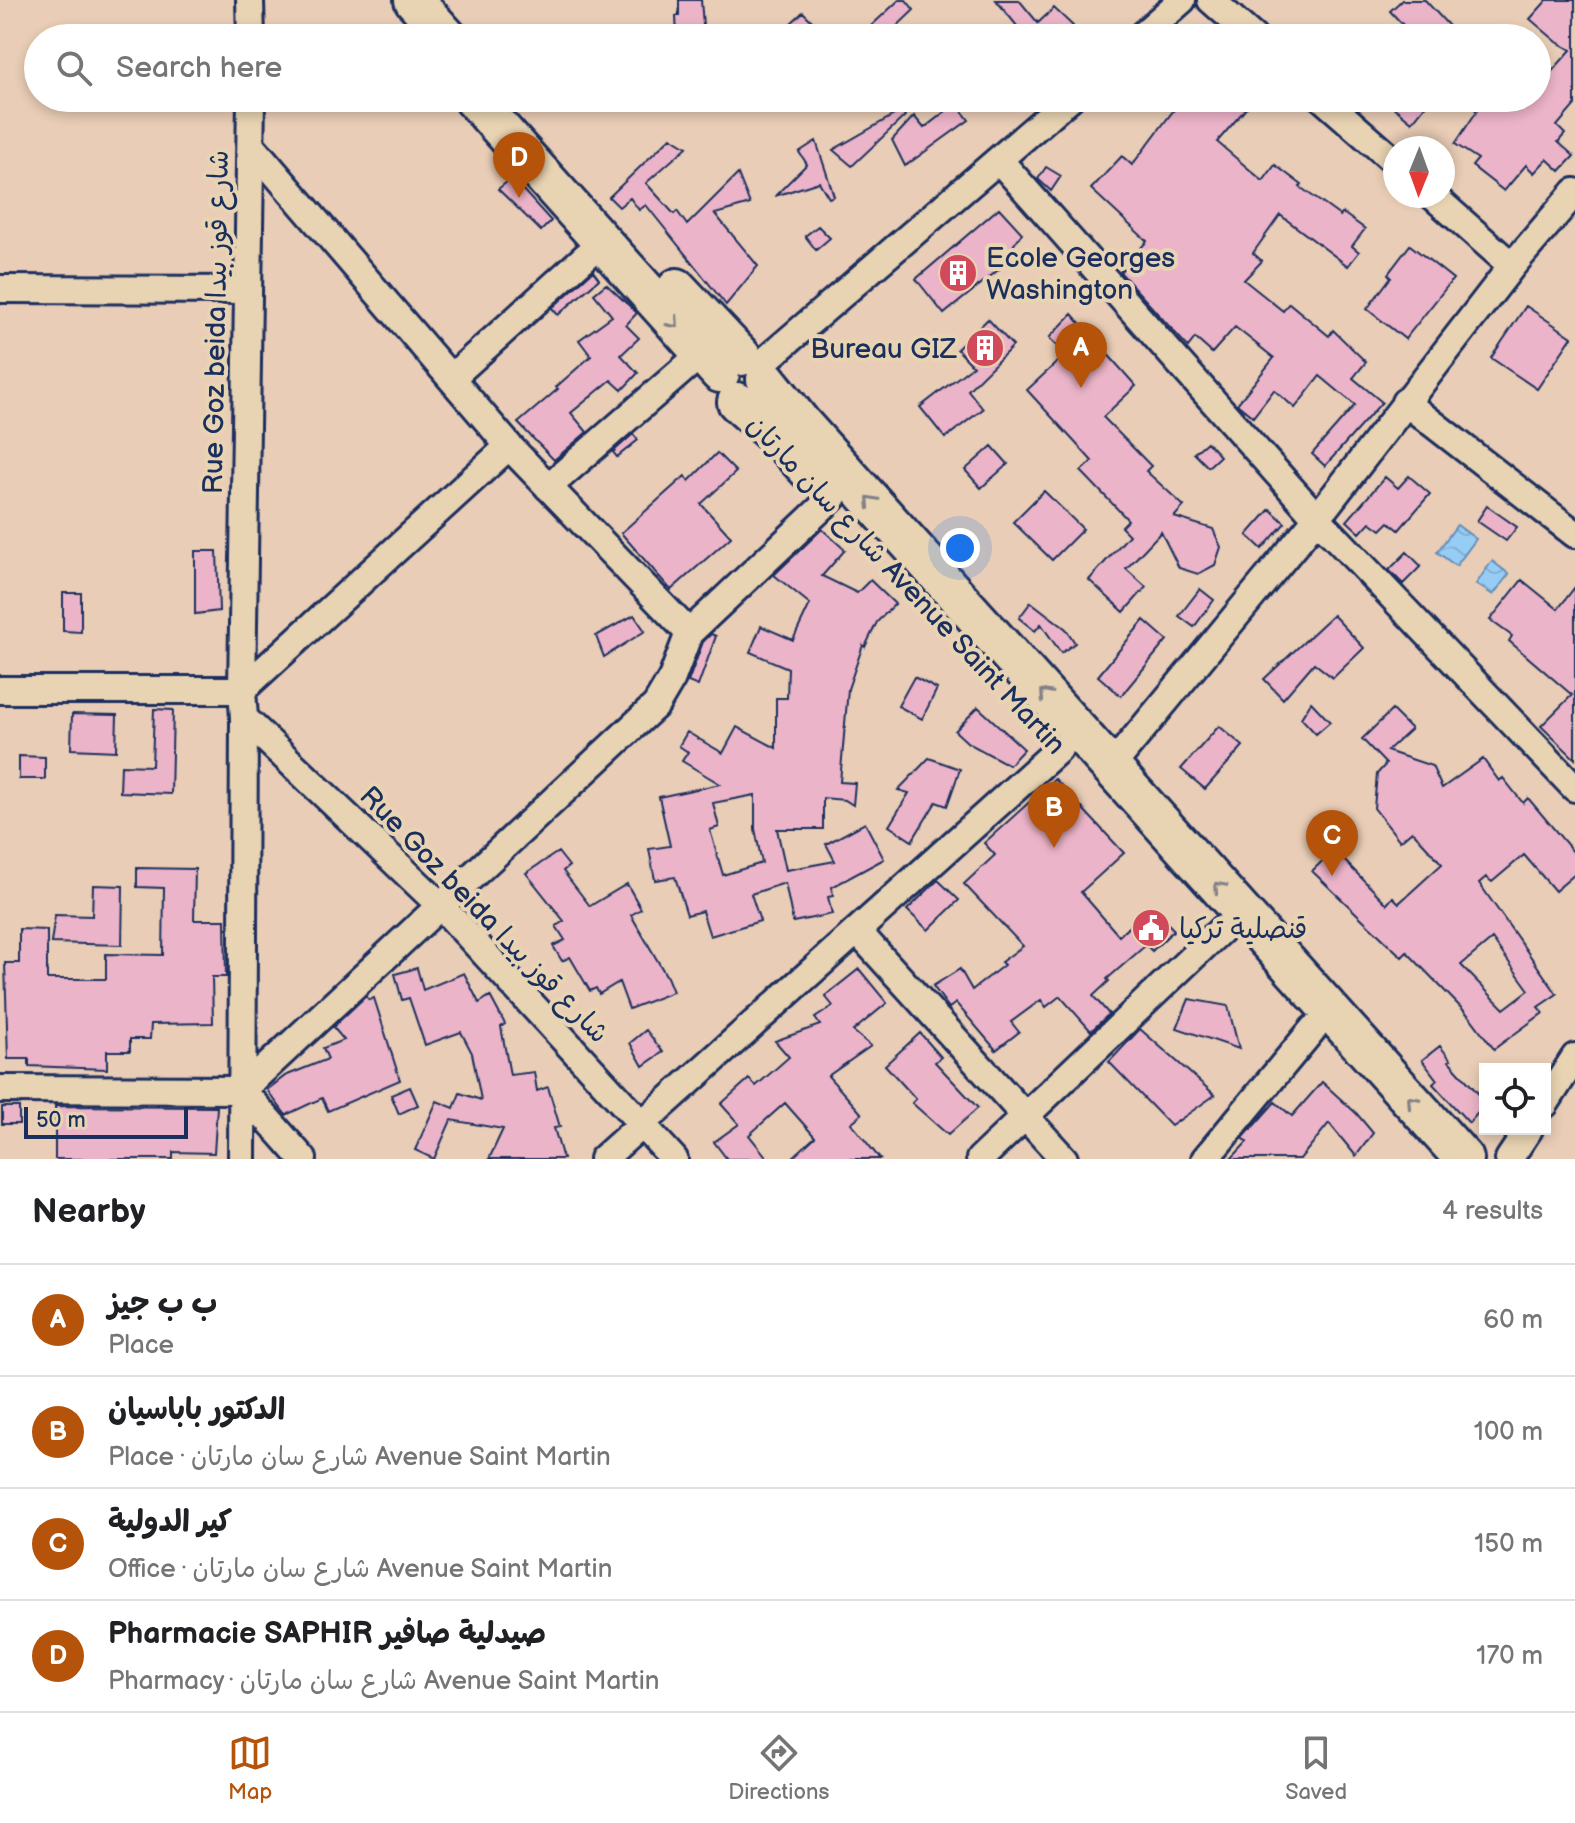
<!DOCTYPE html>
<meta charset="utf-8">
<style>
body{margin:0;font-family:"Balsamiq Sans","Playpen Sans Arabic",sans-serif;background:#f2f2f2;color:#202124}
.controls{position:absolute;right:24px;bottom:24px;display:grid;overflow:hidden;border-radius:0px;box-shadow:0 4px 12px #0003}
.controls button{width:72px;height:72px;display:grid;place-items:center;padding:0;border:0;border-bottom:2px solid #e0e0e0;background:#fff;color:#202124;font:40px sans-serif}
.compass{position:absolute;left:1383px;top:136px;width:72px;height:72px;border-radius:50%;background:#fff;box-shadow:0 4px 12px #0003;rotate:181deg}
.scale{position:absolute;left:24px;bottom:20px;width:164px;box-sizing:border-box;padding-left:8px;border:4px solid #1b2f5e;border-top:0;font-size:22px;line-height:28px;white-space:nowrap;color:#1b2f5e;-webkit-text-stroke:6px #e8d3b2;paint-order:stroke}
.you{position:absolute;left:960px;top:548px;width:28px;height:28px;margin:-20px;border:6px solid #fff;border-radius:50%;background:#1a73e8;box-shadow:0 0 0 12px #1a73e833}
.badge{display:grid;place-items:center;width:52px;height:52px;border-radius:50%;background:#b45309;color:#fff;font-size:26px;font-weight:700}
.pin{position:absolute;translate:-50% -66px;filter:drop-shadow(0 2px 4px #0008)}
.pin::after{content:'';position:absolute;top:42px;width:28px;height:24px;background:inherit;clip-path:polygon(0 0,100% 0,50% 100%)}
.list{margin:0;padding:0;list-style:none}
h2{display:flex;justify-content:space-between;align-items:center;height:104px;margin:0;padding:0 32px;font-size:34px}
h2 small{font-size:26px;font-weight:400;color:#757577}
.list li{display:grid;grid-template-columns:52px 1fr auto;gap:24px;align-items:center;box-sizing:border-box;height:112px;padding:0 32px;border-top:2px solid #e0e0e0}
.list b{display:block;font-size:30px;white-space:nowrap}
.list p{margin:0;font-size:26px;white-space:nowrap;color:#757577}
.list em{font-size:26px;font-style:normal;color:#757577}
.icon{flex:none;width:44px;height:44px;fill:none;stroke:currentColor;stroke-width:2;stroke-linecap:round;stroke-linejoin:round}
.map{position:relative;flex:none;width:1575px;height:1159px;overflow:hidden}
.search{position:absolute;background:#fff;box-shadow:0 4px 12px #0003;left:24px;right:24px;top:24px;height:88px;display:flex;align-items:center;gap:20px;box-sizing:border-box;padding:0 28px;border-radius:44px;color:#757577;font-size:30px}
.sheet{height:552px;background:#fff}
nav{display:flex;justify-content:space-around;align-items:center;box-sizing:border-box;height:112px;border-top:2px solid #e0e0e0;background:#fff;font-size:22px;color:#757577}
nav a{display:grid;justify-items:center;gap:4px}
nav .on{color:#b45309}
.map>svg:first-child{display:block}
.water{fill:url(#water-waves);stroke:#658eb9;stroke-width:2}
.building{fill:#ecb4c8;stroke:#1b2f5e;stroke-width:2;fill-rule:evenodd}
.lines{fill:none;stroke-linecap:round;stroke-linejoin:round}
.street-casing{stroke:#1b2f5e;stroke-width:32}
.secondary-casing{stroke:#1b2f5e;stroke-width:44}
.street{stroke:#e8d3b2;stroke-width:26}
.secondary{stroke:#e8d3b2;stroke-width:38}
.oneway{stroke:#828188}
.labels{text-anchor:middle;stroke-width:8;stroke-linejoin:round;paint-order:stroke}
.poi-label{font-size:28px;fill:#1b2f5e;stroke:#e8d3b2;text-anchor:start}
.street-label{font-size:28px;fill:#1b2f5e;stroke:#e8d3b2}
</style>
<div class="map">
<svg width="1575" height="1159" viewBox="0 0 1575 1159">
<defs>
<pattern id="water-waves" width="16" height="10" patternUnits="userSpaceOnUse" patternTransform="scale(2)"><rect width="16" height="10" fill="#97cdf5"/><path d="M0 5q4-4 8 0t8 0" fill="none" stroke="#82b0d4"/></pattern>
</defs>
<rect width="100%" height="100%" fill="#e9cdb6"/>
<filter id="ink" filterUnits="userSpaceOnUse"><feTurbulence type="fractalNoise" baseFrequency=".0125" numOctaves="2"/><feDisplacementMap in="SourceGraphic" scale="16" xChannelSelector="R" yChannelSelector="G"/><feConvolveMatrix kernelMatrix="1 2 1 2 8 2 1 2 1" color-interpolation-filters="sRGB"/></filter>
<g filter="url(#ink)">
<!-- water -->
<path class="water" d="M1457 525 1476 539 1456 566 1437 552Z
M1492 561 1509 574 1493 595 1476 584Z"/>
<!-- building -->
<path class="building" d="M679 0H701L704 38H677L676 16H679Z
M899 0H906L914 10 893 30 899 38H858Z
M996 0H1019L1038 23 1054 8 1073 26 1060 38H1023L1027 34 1021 31Z
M1402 0H1425L1460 38H1415L1390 11Z
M1547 0H1575V105L1557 126 1565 134 1558 142 1574 156 1560 171 1547 159 1534 173 1526 165 1504 191 1472 166 1478 159 1455 144 1477 111 1462 98H1537V88L1571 50 1557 42 1530 19Z
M803 12 816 25 802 38H775Z
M1183 98H1255L1217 142 1263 181 1275 165 1302 185 1300 187 1340 216 1343 213 1365 229 1352 246 1359 252 1348 266 1280 215 1253 253 1262 261 1244 280 1283 311 1289 303 1329 336 1333 330 1366 362 1353 378 1382 402 1325 466 1312 454 1355 405 1320 376 1295 408 1274 390 1253 417 1237 404 1274 358 1235 327 1212 353 1195 338 1188 347 1120 272 1147 241 1091 189 1122 156 1132 165Z
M1382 98H1431L1412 122Z
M956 103 969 120 905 166 892 140 914 116 924 128Z
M901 111 905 116 852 166 833 150Z
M671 137 687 147 646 183 674 214 677 211 687 225 738 174 750 204 715 214 758 266 726 305 646 205 639 210 630 198 619 207 609 197Z
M816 141 834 196 829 198 819 182 775 196 807 164 799 152Z
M1046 167 1061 176 1051 191 1038 179Z
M512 178 551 221 541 231 498 189Z
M999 208 1022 233 1004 259 1008 262 944 314 916 279Z
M818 226 830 238 816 250 805 236Z
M1410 245 1453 279 1405 339 1367 309 1391 277 1388 274Z
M593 271 599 279 558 315 552 308Z
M606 284 637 313 626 325 639 338 621 355 638 373 622 390 611 380 571 413 587 432 554 460 518 423 558 389 556 387 591 356 579 340 612 316 594 294Z
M1526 306 1572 337 1537 389 1491 358Z
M1072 314 1136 386 1103 417 1151 466 1146 471 1184 506 1174 517 1213 529 1221 547 1215 565 1198 574 1179 568 1161 532 1126 569 1146 587 1124 612 1089 580 1129 535 1121 527 1128 520 1081 471 1092 461 1027 390 1066 354 1049 338Z
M988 319 1013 346 968 390 983 409 945 438 920 407 973 366 957 349Z
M633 434 638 440 617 457 613 452Z
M1207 442 1220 456 1208 467 1194 453Z
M992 446 1008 464 981 488 965 470Z
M717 453 736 472 701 504 731 537 671 590 621 533 685 476 689 481Z
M1409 476 1430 494 1399 530 1389 522 1381 530 1370 522 1360 533 1347 521 1385 477 1398 488Z
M1044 491 1083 529 1052 560 1013 522Z
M1487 506 1517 527 1506 541 1477 521Z
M1270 509 1285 523 1262 549 1247 535Z
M822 529 845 550 822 576 857 593 870 580 895 604 877 622 865 647 863 645 848 689 840 782 855 783 853 805 845 800 823 798V829H777L786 870 835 861 826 844 865 823 884 859 832 887 833 896 828 897 832 914 793 922 785 883 751 894 760 921 710 936 702 911 687 915 675 877 655 880 649 849 670 846 659 797 720 784 682 761 688 752 679 746 687 732 723 753 737 727 776 748V698H787L788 668 750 652 761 626 793 640 810 604 774 575ZM755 795V829L762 863 723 875 710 830 719 827 713 803Z
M195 551H217L219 611 195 614Z
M1407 552 1421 566 1403 584 1389 570Z
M1522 580 1558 609 1575 587V759L1541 726 1572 695 1509 641 1512 636 1490 620Z
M1200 589 1214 600 1194 627 1179 616Z
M63 593H81V632L63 631Z
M1031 602 1066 629 1075 643 1061 653 1041 624 1035 631 1019 618Z
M634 615 645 631 604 657 596 636Z
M1333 615 1364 648 1333 678 1314 663 1283 699 1264 679Z
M1144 620 1167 640 1121 696 1098 676Z
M711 634 716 636 698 686 688 682 703 642Z
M914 677 937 689 922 719 898 706Z
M1311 702 1330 722 1316 734 1301 718Z
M978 707 1024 749 1009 765 968 743 955 731Z
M154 709 173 710 171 794 120 792 121 765 152 766Z
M1392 710 1411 729 1387 751 1432 766 1442 788 1483 759 1499 781 1503 778 1523 803 1528 798 1575 854V874L1555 891 1524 855 1492 882 1486 877 1479 883 1557 994 1538 1007 1543 1013 1494 1049 1470 1017 1407 952 1402 957 1312 871 1334 850 1387 904 1393 897 1399 903 1442 864 1412 831 1400 841 1374 808 1377 774 1386 764 1362 739ZM1492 939 1529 990 1504 1009 1461 965Z
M72 714 117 715 116 751 71 749Z
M1219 726 1243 746 1205 789 1181 769Z
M19 756 45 757V779H19Z
M929 758 960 769 947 806 936 802 912 841 889 826 909 793 898 790Z
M1055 779 1124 853 1081 892 1119 936 1151 906 1174 930 1152 951 1146 945 1107 979 1109 981 1093 996 1109 1014 1091 1031 1060 996 1046 1007 1041 1000 1011 1022 1019 1032 996 1050 956 1003 949 1008 933 986 960 969 972 990 1004 965 1001 962 1023 946 964 884 995 855 984 843Z
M558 852 569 866 563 871 590 906 627 884 641 909 631 915 667 977 673 992 629 1009 619 982 599 994 596 988 590 991 570 957 562 961 553 946 565 940 556 926 564 921 526 873Z
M137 868 195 869 194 920H225L226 977H212L213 1023 151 1024 150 1039H130V1051H107V1069L29 1066V1059H8L5 963H19V929L47 930V979H106V954L163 955 164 888 137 887Z
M938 880 959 900 928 930 907 910Z
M93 885 123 886 122 945 51 943 55 915 92 916Z
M417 968 423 990 464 973 479 1003 490 996 505 1024 501 1027 510 1075 534 1072 537 1091 548 1087 560 1127 554 1128 563 1159H489L503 1129 451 1120 434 1159 415 1150 437 1101 454 1108 460 1093 481 1100 472 1053 461 1032 425 1045 409 998 402 1000 395 974Z
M859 969 887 1003 853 1031 871 1046 828 1076 862 1114 851 1123 880 1159H791L815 1137 785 1103 749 1135 768 1159H727L714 1142 739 1124 721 1104 749 1079 756 1086 789 1057 775 1041 820 1025 815 1018 833 1006 825 996Z
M366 996 369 1000 374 998 400 1080 328 1111 322 1098 286 1115 267 1090 285 1076 328 1059 323 1048 344 1040 333 1027Z
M1189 999 1228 1006 1239 1049 1177 1028Z
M1140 1029 1215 1095 1171 1126 1109 1062Z
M646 1030 663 1052 643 1066 630 1043Z
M920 1033 941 1057 935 1062 978 1108 948 1135 912 1103 916 1099 885 1065Z
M1440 1046 1451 1060 1449 1061 1485 1101V1105L1469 1123 1433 1084 1437 1080 1422 1060Z
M1322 1082 1357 1114 1373 1133 1356 1156 1329 1123 1300 1159H1231L1247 1142 1243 1138 1275 1102 1292 1116Z
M410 1087 418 1105 399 1114 391 1095Z
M55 1106 217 1107 214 1153 173 1152V1159H55Z
M2 1107H19V1124H2Z"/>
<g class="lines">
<defs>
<path id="street" d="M250 0 251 38
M1211 0 1254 38
M1139 38 1182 0
M1322 98 1395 162
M251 145 509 446 689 633
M999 160 1317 518 1575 788
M1433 196 1512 266
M0 289 247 290
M760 365 1070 98
M451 378 603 241
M1405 402 1575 534
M548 487 701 354
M0 690H242L509 446
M244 718 441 906 674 1159
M1111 767 1317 518 1512 266 1575 192
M858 932 1064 1159
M0 1089 242 1090 656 705 672 678 689 633 833 497
M242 1090 303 1159
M1545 1104 1575 1057
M242 1159 244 718 242 690 251 98
M603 1159 1059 749
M980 1159 1222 929
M1205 1159 1313 1029
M1509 1159 1529 1129"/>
<path id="secondary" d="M414 0 448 38
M473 98 720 373
M677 288 741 356
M766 379 801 423 1464 1159
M737 402 781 441 813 475"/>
</defs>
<!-- street casing -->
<use href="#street" class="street-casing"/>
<!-- secondary casing -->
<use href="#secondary" class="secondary-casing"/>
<!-- street -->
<use href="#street" class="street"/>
<!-- secondary -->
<use href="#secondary" class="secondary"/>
</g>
<!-- one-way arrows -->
<defs><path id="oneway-chevron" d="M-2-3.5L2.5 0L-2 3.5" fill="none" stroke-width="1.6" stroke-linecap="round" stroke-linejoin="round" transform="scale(2)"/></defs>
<g class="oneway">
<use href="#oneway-chevron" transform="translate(674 323) rotate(49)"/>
<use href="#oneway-chevron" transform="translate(871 501) rotate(-132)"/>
<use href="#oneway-chevron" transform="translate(1045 694) rotate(-132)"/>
<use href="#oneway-chevron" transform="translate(1219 887) rotate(-132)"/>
<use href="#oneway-chevron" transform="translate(1412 1101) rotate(-132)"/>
</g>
</g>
<!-- icons -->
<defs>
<symbol id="building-disc" viewBox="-11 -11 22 22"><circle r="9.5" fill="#d1495b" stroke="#e8d3b2"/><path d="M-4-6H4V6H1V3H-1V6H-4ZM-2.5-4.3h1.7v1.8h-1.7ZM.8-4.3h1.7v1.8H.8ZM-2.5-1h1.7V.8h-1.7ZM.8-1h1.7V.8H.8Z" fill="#fff"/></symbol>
<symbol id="civic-disc" viewBox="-11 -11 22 22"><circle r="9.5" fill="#d1495b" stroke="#e8d3b2"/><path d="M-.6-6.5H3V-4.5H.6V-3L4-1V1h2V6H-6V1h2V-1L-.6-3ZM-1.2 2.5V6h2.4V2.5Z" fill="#fff"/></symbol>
</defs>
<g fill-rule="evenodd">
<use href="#building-disc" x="936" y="251" width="44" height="44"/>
<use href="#building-disc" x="963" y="326" width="44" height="44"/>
<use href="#civic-disc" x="1129" y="906" width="44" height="44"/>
</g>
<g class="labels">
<!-- poi labels -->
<g class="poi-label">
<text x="986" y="267">Ecole Georges<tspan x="986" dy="32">Washington</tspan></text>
<text x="957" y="358" text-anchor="end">Bureau GIZ</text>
<text x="1179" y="938">قنصلية تركيا</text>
</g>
<!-- street labels -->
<g class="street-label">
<text transform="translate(215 322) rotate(-89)" y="10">Rue Goz beida شارع قوز بيدا</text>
<text transform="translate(907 584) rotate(47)" y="10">شارع سان مارتان Avenue Saint Martin</text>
<text transform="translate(485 914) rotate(46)" y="10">Rue Goz beida شارع قوز بيدا</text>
</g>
</g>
</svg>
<div class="controls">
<button><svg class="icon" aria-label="locate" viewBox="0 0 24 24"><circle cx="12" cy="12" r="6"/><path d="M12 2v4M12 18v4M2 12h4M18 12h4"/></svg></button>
</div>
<svg class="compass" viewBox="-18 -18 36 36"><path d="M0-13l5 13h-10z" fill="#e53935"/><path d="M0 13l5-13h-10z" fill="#757577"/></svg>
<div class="scale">50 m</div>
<div class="you"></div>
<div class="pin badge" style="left:1081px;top:388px">A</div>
<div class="pin badge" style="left:1054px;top:848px">B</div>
<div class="pin badge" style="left:1332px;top:876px">C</div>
<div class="pin badge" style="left:519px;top:198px">D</div>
<div class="search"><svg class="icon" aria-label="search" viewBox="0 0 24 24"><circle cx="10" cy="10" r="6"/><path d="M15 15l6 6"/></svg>Search here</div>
</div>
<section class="sheet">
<h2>Nearby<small>4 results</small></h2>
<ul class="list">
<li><span class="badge">A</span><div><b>ب ب جيز</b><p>Place</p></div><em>60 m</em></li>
<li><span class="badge">B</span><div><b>الدكتور باباسيان</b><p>Place · شارع سان مارتان Avenue Saint Martin</p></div><em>100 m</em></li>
<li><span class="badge">C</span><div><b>كير الدولية</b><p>Office · شارع سان مارتان Avenue Saint Martin</p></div><em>150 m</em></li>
<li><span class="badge">D</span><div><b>Pharmacie SAPHIR صيدلية صافير</b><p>Pharmacy · شارع سان مارتان Avenue Saint Martin</p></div><em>170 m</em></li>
</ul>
</section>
<nav>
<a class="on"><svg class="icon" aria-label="map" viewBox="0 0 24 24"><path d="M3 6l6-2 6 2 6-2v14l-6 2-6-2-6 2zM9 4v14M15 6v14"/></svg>Map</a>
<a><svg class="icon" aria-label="directions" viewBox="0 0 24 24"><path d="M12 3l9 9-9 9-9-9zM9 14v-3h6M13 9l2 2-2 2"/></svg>Directions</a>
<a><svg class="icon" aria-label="saved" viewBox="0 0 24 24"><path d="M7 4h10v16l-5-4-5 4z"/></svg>Saved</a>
</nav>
